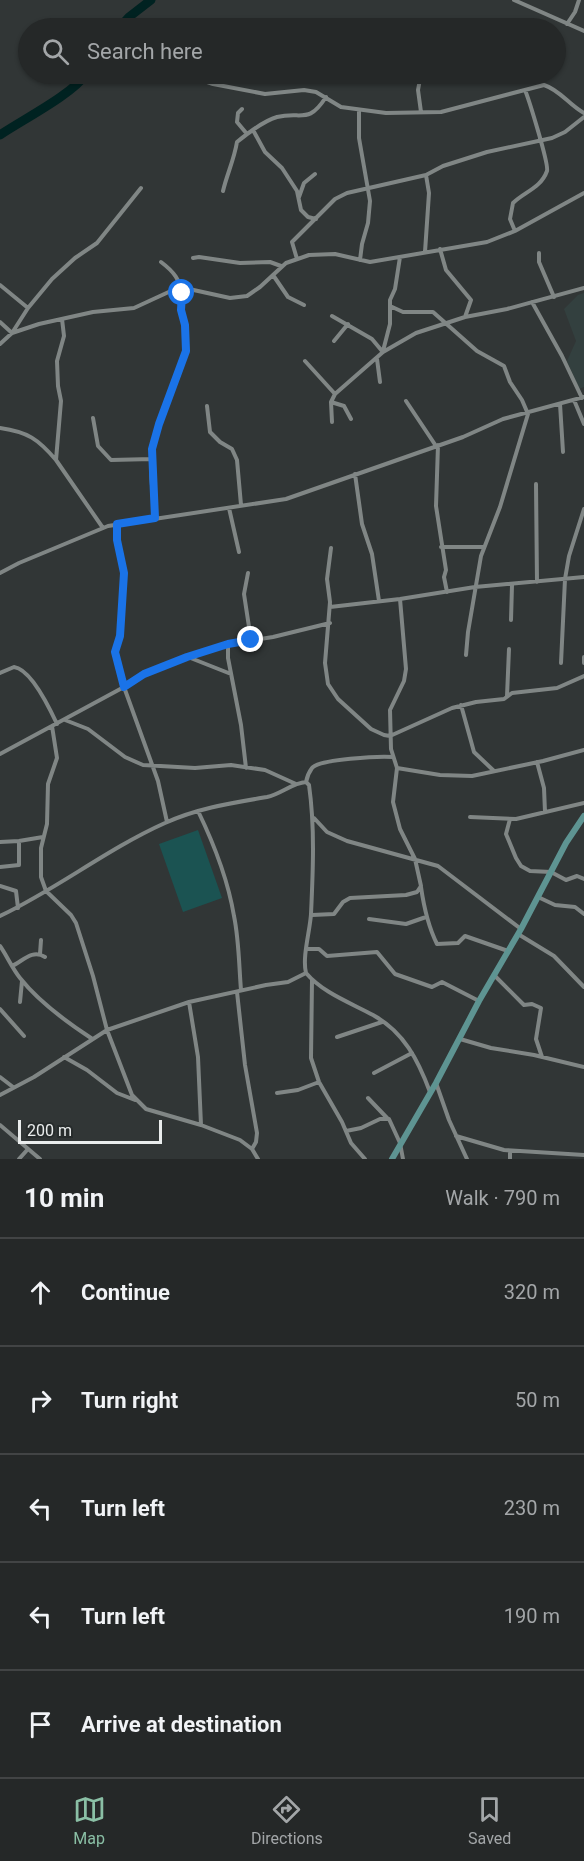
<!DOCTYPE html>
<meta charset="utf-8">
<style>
body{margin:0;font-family:Roboto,sans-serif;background:#313434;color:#f1f3f6}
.scale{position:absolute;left:18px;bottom:15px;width:144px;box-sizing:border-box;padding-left:6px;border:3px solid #eaeded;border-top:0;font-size:16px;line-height:21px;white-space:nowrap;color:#eaeded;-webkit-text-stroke:4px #272c2c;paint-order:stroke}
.stop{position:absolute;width:18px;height:18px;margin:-14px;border:4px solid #1a73e8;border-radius:50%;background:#fff}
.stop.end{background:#1a73e8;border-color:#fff;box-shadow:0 2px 6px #0008}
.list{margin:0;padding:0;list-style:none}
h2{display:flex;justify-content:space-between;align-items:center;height:78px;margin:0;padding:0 24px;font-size:26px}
h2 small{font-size:20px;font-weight:400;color:#a3a6a8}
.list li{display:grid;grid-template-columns:39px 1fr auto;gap:18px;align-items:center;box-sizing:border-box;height:108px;padding:0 24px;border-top:2px solid #424445}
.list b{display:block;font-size:22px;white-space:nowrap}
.list em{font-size:20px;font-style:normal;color:#a3a6a8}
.icon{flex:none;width:33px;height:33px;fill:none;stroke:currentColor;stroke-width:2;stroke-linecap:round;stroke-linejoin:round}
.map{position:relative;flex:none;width:584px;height:1159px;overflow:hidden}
.search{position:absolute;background:#252828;box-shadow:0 2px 4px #0004;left:18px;right:18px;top:18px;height:66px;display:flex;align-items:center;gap:15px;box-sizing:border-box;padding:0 21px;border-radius:33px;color:#a3a6a8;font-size:22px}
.sheet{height:618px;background:#252828}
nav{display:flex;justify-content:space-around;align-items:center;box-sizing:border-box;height:84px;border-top:2px solid #424445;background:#252828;font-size:16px;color:#a3a6a8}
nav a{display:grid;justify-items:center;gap:3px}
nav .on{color:#8abfa5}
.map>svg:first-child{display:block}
.built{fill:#33403f}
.green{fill:#1b5352}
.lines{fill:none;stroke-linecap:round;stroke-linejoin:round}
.river{stroke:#002221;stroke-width:9}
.street{stroke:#808685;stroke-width:4}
.secondary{stroke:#5e9492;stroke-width:6}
.route{stroke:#1a73e8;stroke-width:8}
</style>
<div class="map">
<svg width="584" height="1159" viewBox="0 0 584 1159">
<rect width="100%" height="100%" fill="#313636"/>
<!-- built -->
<path class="built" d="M584 293V387L579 389 567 361 576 341 564 309 578 295Z"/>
<!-- green -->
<path class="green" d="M198 830 222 898 183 912 159 844Z"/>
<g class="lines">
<!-- river -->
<path class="river" d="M119 28 129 17 151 0
M0 135C22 120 73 94 86 74"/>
<!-- street -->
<path class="street" d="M514 0 584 31
M567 24 575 12 579 0
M421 74 418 90 421 112
M190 76 213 84 265 94 304 90 316 92 341 107 386 113 441 112 544 85C560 90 569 105 584 113
M242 109 238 113 237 122 247 134
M359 110V138L370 201 368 223 362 244 360 260
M253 130 265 152 282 168 297 191 301 210 308 217 316 219
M223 191C227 174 234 160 237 142 248 133 263 121 277 117 302 111 308 125 326 97
M299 197 304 183 315 174
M515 231 510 219 513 203C524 192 541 188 547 171 549 164 529 100 525 90
M440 249 446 270 471 300 465 317
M425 252 429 193 426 175
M539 253V262L554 297
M193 258 199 257 240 263 270 262 281 266
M297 259 292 242 335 199 347 193 426 175 443 166 487 152 552 138 565 132 584 117
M273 275 288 297 304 305
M0 285 28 308
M532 302 562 356 582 398
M390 306 403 312H433L477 351 504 366 510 382 522 400 528 414 500 507 481 556 468 632 466 655
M332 316 372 339 382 351
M62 319 64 336 57 361 58 386 61 401 56 460 103 528
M0 322 12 333 28 308 52 279 75 258 97 243 141 188
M334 341 348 324
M0 344 12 333 39 324 93 312 134 308 173 290 189 289 230 298 247 296 260 287 286 263 309 255 335 254 370 262 487 242 515 231 584 193
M383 351 390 324V300L395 289 400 257
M377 359 380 382
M305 361 335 394 331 402 332 422
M335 394 383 352 416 333 465 317 507 309 584 288
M574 400 584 424
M406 401 436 446
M331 402 344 406 351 419
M560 404 563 452
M207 406 210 432 220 442 232 449 237 460 241 505
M93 418 98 446 111 460 152 459
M0 428C28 432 38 439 56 460
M438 445 436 506 446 570 444 577 447 592
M355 474 362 524 372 554 379 601
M536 484 537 582
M229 508 239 552
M155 518C153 493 148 465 154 441 160 408 183 379 186 345 187 332 182 322 181 309 181 304 183 300 182 296 181 280 173 271 161 262
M117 524V540L124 573 120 636 115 652 124 687 158 781 167 822
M441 547H484
M331 548 327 579 330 602 325 663 328 684 338 699 371 729 384 735 390 736 452 708 476 702 504 699 512 693 557 688 584 676
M0 573 19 563 108 526 286 499 463 437 503 419 584 397
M248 573 244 594 251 640
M330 607 400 599 475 587 584 577
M511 620 512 585
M228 644V658L241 725 246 768
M188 657 231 674
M584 657V663
M561 663 565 579 569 556 584 509
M0 673 14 667C31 669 50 709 57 724
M507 696 509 649
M461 705 474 752 494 771
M65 720 88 729 125 757 143 765 195 768 231 765 265 770 296 784
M52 726 57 758 48 784 47 824 41 848V877L46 891 71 915 76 923 93 976 107 1030 132 1095 146 1109 201 1125 240 1140 252 1149 258 1159
M0 754 124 687 144 674 187 657 228 644 273 637 330 623
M537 762 544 788 545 812
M397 768 440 775 472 776 543 761 584 750
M306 782C307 777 309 772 312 768 319 759 380 756 393 757
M198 811C214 844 228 880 234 916 239 940 239 966 241 990
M470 817 516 819 584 803
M314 818 327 832 347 841 438 866 521 929
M510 819 506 834 516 858 521 866 530 871 551 872 566 880 577 876 584 879
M0 842 19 841 43 837
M0 867 19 865V841
M0 886 16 891 18 908
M421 887C424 908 428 926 437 944L458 943 465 936 508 951
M538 897 555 905 575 907 584 914
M312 915 334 914 343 902 350 898 406 895 417 892 421 886 415 859 400 829 393 802 397 768 391 749 390 710 404 681 406 669 400 599
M0 916C57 889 107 849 165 823 198 808 232 803 267 797 281 794 292 783 306 782L309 785C315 827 313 871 311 914 310 931 302 957 306 973 323 993 351 1003 373 1015 404 1032 418 1060 430 1092
M369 919 406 924 426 917
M518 934 554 956 584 987
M0 946C7 956 12 968 20 978 39 1002 65 1021 91 1038
M308 949H319L327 956 377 952 395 974 432 987 442 982 479 1001
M40 954 41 940
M12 966C23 961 32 949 45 957
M494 975 524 1005 532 1004 541 1008 536 1039 542 1057
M312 980 311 1058 319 1082 342 1122 351 1143 365 1159
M237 992 245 1065 257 1133 256 1142 252 1149
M20 1002 22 981
M189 1002 198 1057 201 1125
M0 1009 24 1036
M337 1037 382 1022
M460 1039 491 1048 534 1055 584 1067
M64 1057 87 1070 117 1093 135 1100
M374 1073 412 1053
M0 1077 13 1087
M436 1083 449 1120 467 1159
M277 1093 298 1090 319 1082
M0 1095 34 1077 107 1030 189 1002 266 985 288 982 306 973
M368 1098 388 1119
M0 1125 40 1159
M346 1131 361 1128 380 1119H389L400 1143 403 1159
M456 1136 504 1150 584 1155
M19 1159 28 1149
M510 1159V1151"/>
<!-- secondary -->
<path class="secondary" d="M392 1159 436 1083 479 1001 521 929 566 843 584 816"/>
</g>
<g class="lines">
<!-- route -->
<path class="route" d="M182 293 181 310 185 325 186 351 159 424 152 449 155 518 117 524V540L124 573 120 636 115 652 124 687 144 674 187 657 228 644 251 640"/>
</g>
</svg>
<div class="scale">200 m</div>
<div class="stop" style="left:182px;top:293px"></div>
<div class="stop end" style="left:251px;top:640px"></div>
<div class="search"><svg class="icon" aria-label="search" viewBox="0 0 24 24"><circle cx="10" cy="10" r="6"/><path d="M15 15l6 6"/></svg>Search here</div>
</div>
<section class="sheet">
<h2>10 min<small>Walk · 790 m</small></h2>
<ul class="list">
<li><svg class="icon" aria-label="ahead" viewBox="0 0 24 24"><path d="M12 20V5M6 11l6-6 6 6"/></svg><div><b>Continue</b></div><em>320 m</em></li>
<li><svg class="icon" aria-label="right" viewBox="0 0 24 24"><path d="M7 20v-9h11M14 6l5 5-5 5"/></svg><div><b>Turn right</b></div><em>50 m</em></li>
<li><svg class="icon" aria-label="left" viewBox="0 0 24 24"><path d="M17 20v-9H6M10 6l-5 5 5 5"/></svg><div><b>Turn left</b></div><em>230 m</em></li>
<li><svg class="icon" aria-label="left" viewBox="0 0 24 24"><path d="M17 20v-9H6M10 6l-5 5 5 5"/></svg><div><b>Turn left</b></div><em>190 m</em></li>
<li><svg class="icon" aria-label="arrive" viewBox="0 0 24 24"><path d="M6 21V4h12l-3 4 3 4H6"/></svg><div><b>Arrive at destination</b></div></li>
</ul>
</section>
<nav>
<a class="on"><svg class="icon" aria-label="map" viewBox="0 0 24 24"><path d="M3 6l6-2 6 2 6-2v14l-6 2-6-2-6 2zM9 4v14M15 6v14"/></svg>Map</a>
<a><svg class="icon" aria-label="directions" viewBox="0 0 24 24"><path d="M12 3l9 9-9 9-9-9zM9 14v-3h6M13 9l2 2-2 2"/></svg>Directions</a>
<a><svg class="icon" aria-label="saved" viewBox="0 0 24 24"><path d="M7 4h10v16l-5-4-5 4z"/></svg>Saved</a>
</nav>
